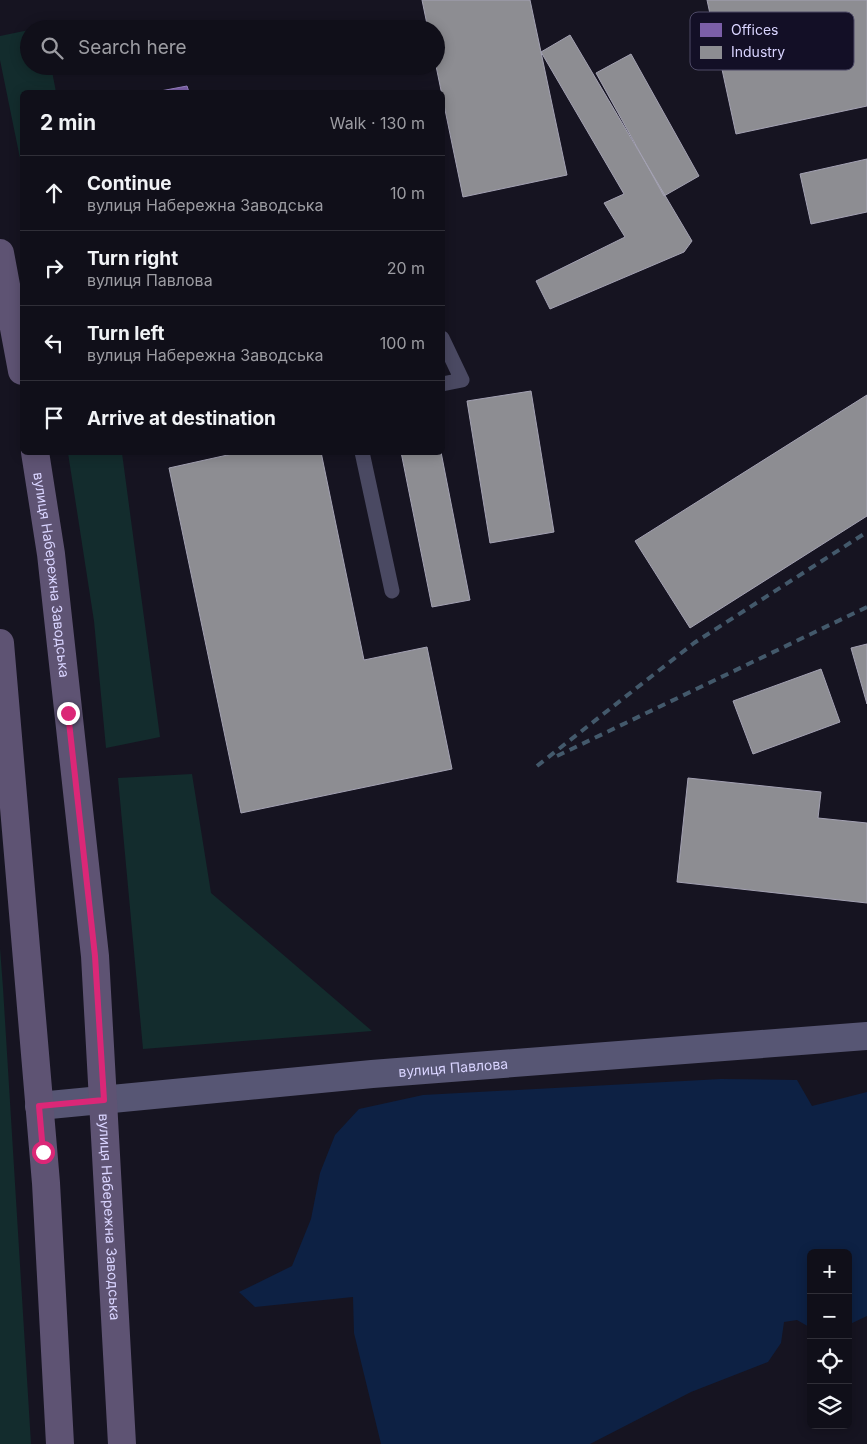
<!DOCTYPE html>
<meta charset="utf-8">
<style>
body{margin:0;font-family:Inter,sans-serif;background:#1e1d26;color:#f1f3f6}
.controls{position:absolute;right:15px;bottom:15px;display:grid;overflow:hidden;border-radius:8px;box-shadow:0 2px 12px #0003}
.controls button{width:45px;height:45px;display:grid;place-items:center;padding:0;border:0;border-bottom:1px solid #302f38;background:#100f19;color:#f1f3f6;font:25px sans-serif}
.stop{position:absolute;width:15px;height:15px;margin:-11px;border:4px solid #db2777;border-radius:50%;background:#fff}
.stop.end{background:#db2777;border-color:#fff;box-shadow:0 1px 5px #0008}
.list{margin:0;padding:0;list-style:none}
h2{display:flex;justify-content:space-between;align-items:center;height:65px;margin:0;padding:0 20px;font-size:21px}
h2 small{font-size:16px;font-weight:400;color:#9c9ca2}
.list li{display:grid;grid-template-columns:32px 1fr auto;gap:15px;align-items:center;box-sizing:border-box;height:75px;padding:0 20px;border-top:1px solid #302f38}
.list b{display:block;font-size:19px;white-space:nowrap}
.list p{margin:0;font-size:16px;white-space:nowrap;color:#9c9ca2}
.list em{font-size:16px;font-style:normal;color:#9c9ca2}
.icon{flex:none;width:28px;height:28px;fill:none;stroke:currentColor;stroke-width:2;stroke-linecap:round;stroke-linejoin:round}
.map{position:relative;flex:none;width:867px;height:1444px;overflow:hidden}
.search{position:absolute;background:#100f19;box-shadow:0 2px 12px #0003;left:20px;top:20px;width:425px;height:55px;display:flex;align-items:center;gap:12px;box-sizing:border-box;padding:0 18px;border-radius:28px;color:#9c9ca2;font-size:19px}
.panel{position:absolute;background:#100f19;box-shadow:0 2px 12px #0003;left:20px;top:90px;width:425px;height:365px;border-radius:8px}
.map>svg:first-child{display:block}
.green{fill:#132c2d}
.water{fill:#0d2144}
.offices{fill:#7b5ea7;stroke:#9781c1}
.industry{fill:#8d8d92;stroke:#a4a2b3}
.lines{fill:none;stroke-linecap:round;stroke-linejoin:round}
.service{stroke:#4a4962;stroke-width:15}
.secondary{stroke:#575674;stroke-width:28}
.primary{stroke:#5e5373;stroke-width:28}
.rail{stroke:#43596b;stroke-width:4;stroke-dasharray:8 6;stroke-linecap:butt}
.route{stroke:#db2777;stroke-width:6}
.labels{text-anchor:middle;stroke-width:5;stroke-linejoin:round;paint-order:stroke}
.street-label{font-size:14px;fill:#d9d4ff;stroke:#130f26}
.key{fill:#130f26;stroke:#4e4a67;stroke-width:1}
.key-label{font-size:14px;fill:#d9d4ff}
</style>
<div class="map">
<svg width="867" height="1444" viewBox="0 0 867 1444">
<rect width="100%" height="100%" fill="#161421"/>
<!-- green -->
<path class="green" d="M29 30V66H51L56 92H22V168L0 60V36Z
M68 453H122L160 737 106 748 94 621Z
M192 774 211 893 372 1031 143 1049 118 778Z
M0 948 3 988 31 1444H0Z"/>
<!-- water -->
<path class="water" d="M721 1079 797 1080 812 1106 867 1092V1316L848 1325V1253H811V1328L797 1320 784 1322 781 1343 768 1362 691 1392 590 1444H381L354 1333 353 1297 255 1307 239 1292 292 1266 311 1219 320 1173 335 1135 359 1109 423 1095Z"/>
<!-- offices -->
<path class="offices" d="M187 86 189 92H155Z"/>
<!-- industry -->
<path class="industry" d="M422 0H530L567 175 463 197 436 66V29H428Z
M707 0H867V106L736 134Z
M570 35 692 241 684 252 550 309 536 281 625 237 604 203 624 194 541 52Z
M631 54 699 176 664 196 596 73Z
M867 159V212L811 224 800 174Z
M531 391 554 532 490 543 467 401Z
M867 395V516L690 628 635 541Z
M241 452H321L364 660 427 647 452 769 241 813 169 468Z
M401 452H441L470 600 432 607Z
M867 644V704L851 648Z
M821 669 840 722 753 754 733 701Z
M688 778 821 792 818 818 867 823V903L677 882Z"/>
<g class="lines">
<!-- service -->
<path class="service" d="M442 338 462 380 442 384
M362 452 392 591"/>
<!-- secondary -->
<path class="secondary" id="s1" d="M39 1106 372 1074 867 1036"/>
<!-- primary -->
<g class="primary">
<path d="M0 253 22 371"/>
<path id="s2" d="M35 452 51 554 95 956 122 1444"/>
<path d="M0 643 46 1183 60 1444"/>
</g>
<!-- rail -->
<path class="rail" d="M557 756 867 607
M537 766 694 643 867 532"/>
</g>
<g class="lines">
<!-- route -->
<path class="route" d="M43 1152 39 1106 104 1100 95 956 68 713"/>
</g>
<g class="labels">
<!-- street labels -->
<g class="street-label">
<text dy="5" stroke="none"><textPath href="#s2" startOffset="124">вулиця Набережна Заводська</textPath></text>
<text dy="5" stroke="none"><textPath href="#s1" startOffset="416">вулиця Павлова</textPath></text>
<text dy="5" stroke="none"><textPath href="#s2" startOffset="769">вулиця Набережна Заводська</textPath></text>
</g>
</g>
<!-- legend -->
<rect x="690" y="12" width="164" height="58" rx="8" class="key"/>
<rect x="700" y="23" width="22" height="14" fill="#7b5ea7"/>
<rect x="700" y="46" width="22" height="13" fill="#8d8d92"/>
<g class="key-label">
<text x="731" y="35">Offices</text>
<text x="731" y="57">Industry</text>
</g>
</svg>
<div class="controls">
<button>+</button>
<button>−</button>
<button><svg class="icon" aria-label="locate" viewBox="0 0 24 24"><circle cx="12" cy="12" r="6"/><path d="M12 2v4M12 18v4M2 12h4M18 12h4"/></svg></button>
<button><svg class="icon" aria-label="layers" viewBox="0 0 24 24"><path d="M12 4l9 5-9 5-9-5zM3 14l9 5 9-5"/></svg></button>
</div>
<div class="stop" style="left:43px;top:1152px"></div>
<div class="stop end" style="left:68px;top:713px"></div>
<div class="search"><svg class="icon" aria-label="search" viewBox="0 0 24 24"><circle cx="10" cy="10" r="6"/><path d="M15 15l6 6"/></svg>Search here</div>
<section class="panel">
<h2>2 min<small>Walk · 130 m</small></h2>
<ul class="list">
<li><svg class="icon" aria-label="ahead" viewBox="0 0 24 24"><path d="M12 20V5M6 11l6-6 6 6"/></svg><div><b>Continue</b><p>вулиця Набережна Заводська</p></div><em>10 m</em></li>
<li><svg class="icon" aria-label="right" viewBox="0 0 24 24"><path d="M7 20v-9h11M14 6l5 5-5 5"/></svg><div><b>Turn right</b><p>вулиця Павлова</p></div><em>20 m</em></li>
<li><svg class="icon" aria-label="left" viewBox="0 0 24 24"><path d="M17 20v-9H6M10 6l-5 5 5 5"/></svg><div><b>Turn left</b><p>вулиця Набережна Заводська</p></div><em>100 m</em></li>
<li><svg class="icon" aria-label="arrive" viewBox="0 0 24 24"><path d="M6 21V4h12l-3 4 3 4H6"/></svg><div><b>Arrive at destination</b></div></li>
</ul>
</section>
</div>
